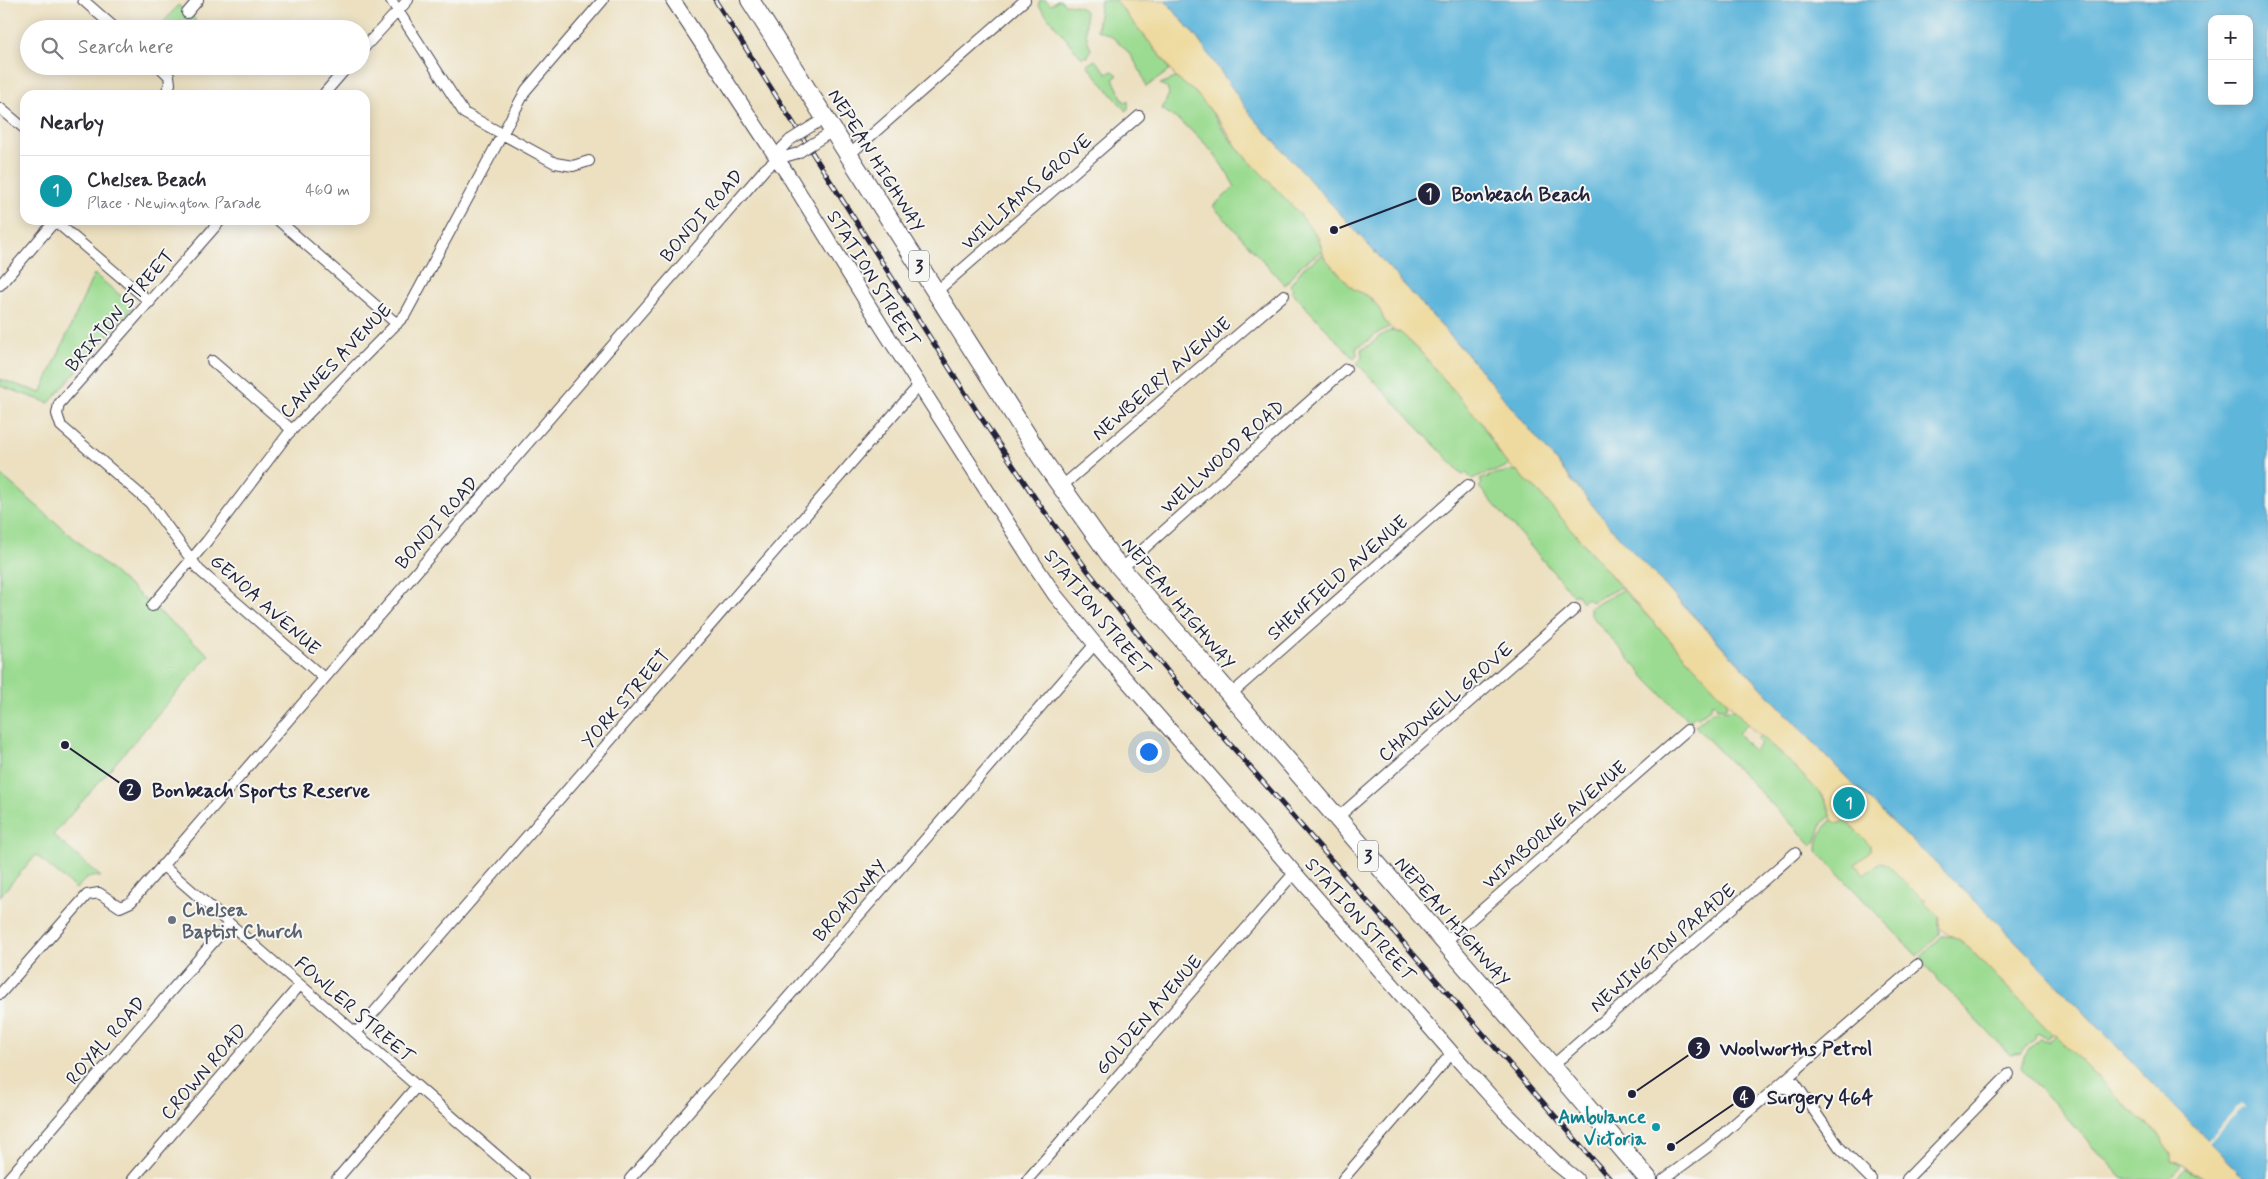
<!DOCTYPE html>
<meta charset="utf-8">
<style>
body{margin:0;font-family:Mynerve,sans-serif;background:#f2f2f3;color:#2b2b33}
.controls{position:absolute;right:15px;top:15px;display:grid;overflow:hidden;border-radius:10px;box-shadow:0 2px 12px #0003}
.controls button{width:45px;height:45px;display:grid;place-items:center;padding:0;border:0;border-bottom:1px solid #e1e1e2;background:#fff;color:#2b2b33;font:25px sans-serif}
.you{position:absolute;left:1148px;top:751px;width:18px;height:18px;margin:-12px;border:4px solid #fff;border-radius:50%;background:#1a73e8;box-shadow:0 0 0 8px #1a73e833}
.badge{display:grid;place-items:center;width:32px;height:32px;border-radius:50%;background:#2563eb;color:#fff;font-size:16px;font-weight:700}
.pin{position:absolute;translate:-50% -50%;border:2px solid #fff;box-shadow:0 1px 5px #0006}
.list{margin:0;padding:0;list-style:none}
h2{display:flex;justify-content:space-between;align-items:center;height:65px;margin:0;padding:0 20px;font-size:21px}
h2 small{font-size:16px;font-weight:400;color:#7c7c81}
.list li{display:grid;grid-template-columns:32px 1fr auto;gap:15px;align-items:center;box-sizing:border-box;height:70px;padding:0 20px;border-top:1px solid #e1e1e2}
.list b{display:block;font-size:19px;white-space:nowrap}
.list p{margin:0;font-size:16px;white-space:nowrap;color:#7c7c81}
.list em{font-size:16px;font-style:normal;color:#7c7c81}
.icon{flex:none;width:28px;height:28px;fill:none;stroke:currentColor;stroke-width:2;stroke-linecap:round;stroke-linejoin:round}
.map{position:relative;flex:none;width:2268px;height:1179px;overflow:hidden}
.search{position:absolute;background:#fff;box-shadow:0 2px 12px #0003;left:20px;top:20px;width:350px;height:55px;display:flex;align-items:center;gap:12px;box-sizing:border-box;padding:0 18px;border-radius:28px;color:#7c7c81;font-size:19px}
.panel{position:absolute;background:#fff;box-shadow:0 2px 12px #0003;left:20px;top:90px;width:350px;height:135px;border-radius:15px}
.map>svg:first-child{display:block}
.green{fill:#9bdb91;stroke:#5e7e66}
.sand{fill:#eeda9e;stroke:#887e6c}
.water{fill:#5eb6db;stroke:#406c8b;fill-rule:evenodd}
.pier{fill:#ece0c1}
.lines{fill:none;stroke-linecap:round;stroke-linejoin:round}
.street-casing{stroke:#403e4f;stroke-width:12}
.secondary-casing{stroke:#403e4f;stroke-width:16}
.highway-casing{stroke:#403e4f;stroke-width:20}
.street{stroke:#fff;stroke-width:10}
.secondary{stroke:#fff;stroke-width:14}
.highway{stroke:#fff;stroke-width:18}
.rail-casing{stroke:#22223b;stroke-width:5}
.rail{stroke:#f6f6f2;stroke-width:3;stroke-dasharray:9;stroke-linecap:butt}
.street-bridge-casing{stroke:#403e4f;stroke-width:12;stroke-linecap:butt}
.street-bridge{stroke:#fff;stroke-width:10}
.worship-dot{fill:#6b7280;stroke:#f6f6f2;stroke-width:2}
.culture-dot{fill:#0f9aa8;stroke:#f6f6f2;stroke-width:2}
.labels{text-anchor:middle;stroke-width:4;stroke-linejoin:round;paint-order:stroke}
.shield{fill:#f6f6f2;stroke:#626272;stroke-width:1}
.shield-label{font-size:18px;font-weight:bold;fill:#22223b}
.street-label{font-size:19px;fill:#22223b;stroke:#f6f6f2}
.worship-label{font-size:19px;font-weight:bold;fill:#5b616d;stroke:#f6f6f2;text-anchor:start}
.culture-label{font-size:19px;font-weight:bold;fill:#0d838f;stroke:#f6f6f2;text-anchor:end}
.leader{fill:none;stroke:#22223b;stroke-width:2}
.callout-dot{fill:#22223b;stroke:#f6f6f2;stroke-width:2}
.mark-label{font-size:15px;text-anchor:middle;font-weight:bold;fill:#fff}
.callout-label{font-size:20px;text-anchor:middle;font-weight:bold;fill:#22223b;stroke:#f6f6f2;stroke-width:4;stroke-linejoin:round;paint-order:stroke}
</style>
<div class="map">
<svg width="2268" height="1179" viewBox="0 0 2268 1179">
<rect width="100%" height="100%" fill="#f6f6f2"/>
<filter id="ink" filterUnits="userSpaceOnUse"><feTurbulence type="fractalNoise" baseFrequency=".02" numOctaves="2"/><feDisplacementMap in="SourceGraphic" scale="10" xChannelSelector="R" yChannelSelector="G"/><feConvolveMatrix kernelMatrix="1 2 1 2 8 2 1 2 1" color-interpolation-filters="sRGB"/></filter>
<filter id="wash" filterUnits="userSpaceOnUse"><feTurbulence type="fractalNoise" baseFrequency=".0096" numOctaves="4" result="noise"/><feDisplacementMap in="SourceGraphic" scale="20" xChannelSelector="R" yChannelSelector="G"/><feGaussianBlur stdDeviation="1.12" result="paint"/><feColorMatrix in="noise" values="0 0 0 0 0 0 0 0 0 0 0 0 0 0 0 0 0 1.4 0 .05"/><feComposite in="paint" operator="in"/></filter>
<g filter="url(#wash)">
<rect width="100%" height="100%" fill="#ece0c1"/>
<!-- green -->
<path class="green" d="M1040 0H1046L1051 5 1057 0H1061L1064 4C1088 5 1086 11 1086 30 1086 37 1089 44 1091 50L1087 58 1084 56 1082 58 1038 5Z
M1101 0H1115L1164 60 1170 70 1146 87C1141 65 1120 36 1097 30Z
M178 5 196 20 188 29H158Z
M1095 60 1107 73 1113 71 1118 75 1113 79 1124 102 1128 101V109L1126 111 1087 65Z
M1176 78C1206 94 1217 125 1238 149 1255 169 1323 230 1322 251L1300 266 1285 285 1213 206 1235 187C1214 149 1198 133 1162 109L1169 94 1167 88 1160 84Z
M1324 254 1349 284 1371 298 1380 310 1384 320 1390 327C1376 331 1369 343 1356 347L1357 355 1354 359 1291 291 1293 289 1290 285 1303 268Z
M94 274 130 303 131 309 49 403 0 386V379L41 393Z
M1393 330 1401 333 1419 350 1480 421 1500 455 1509 464C1499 473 1484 472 1472 479L1466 473 1463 475 1357 363 1362 358 1361 349C1374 345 1377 334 1393 330Z
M1516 470 1539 492 1621 587 1591 602 1587 598 1582 602 1576 593 1573 595 1479 487 1482 484 1480 480 1495 474Z
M0 474 209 655 53 835 101 877C88 875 84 880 76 889L36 855 0 896Z
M1623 590 1727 701 1726 708H1717L1715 704 1712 703 1711 707 1697 718 1695 716 1690 721 1685 717 1650 683 1589 613 1591 612 1589 608Z
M1735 710 1747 724 1738 733 1753 751 1761 744 1757 739 1760 736C1783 755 1825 787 1831 816L1822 823 1815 843 1812 845 1695 726 1712 711Z
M1832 820H1845L1870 845V852L1855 864 1864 875 1880 862 1887 864 1921 898 1926 899 1925 903 1939 916V934L1917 956 1817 851C1817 839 1822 827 1832 820Z
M1942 936 1956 937 1969 948 2052 1034 2047 1038 2037 1033 2035 1036 2036 1038 2021 1053 2010 1055 1921 962 1924 960 1921 956Z
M2056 1036 2140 1119 2159 1134 2175 1162 2182 1165 2168 1179H2123L2021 1068 2024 1056 2040 1039 2048 1041Z
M2186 1168 2206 1179H2175Z"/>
<!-- sand -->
<path class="sand" d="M1115 0H1165L1197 38 1252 116 1473 361 1537 437 1574 484 1675 597 1853 784 1997 922 2245 1179H2206L2178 1162 2171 1161V1154L2164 1145 2159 1134 2140 1119 2056 1036 2052 1034 1969 948C1965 945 1960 939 1956 938 1948 934 1945 934 1939 927L1940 918 1925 903 1926 899 1921 898 1887 864 1880 862 1864 875 1855 864 1870 852V845L1845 820 1838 824 1832 820 1830 810 1823 796 1783 755 1754 731 1621 587 1539 492 1503 459 1480 421 1419 350 1401 333 1393 330 1384 320 1380 310 1371 298 1352 288 1324 257 1319 238 1298 212 1239 150 1221 123 1196 93 1176 78 1164 60Z"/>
<!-- water -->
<path class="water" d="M1165 0H2268V1179H2245L1997 922 1853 784 1618 536 1473 361 1252 116 1197 38ZM2212 19H2249V101H2212Z"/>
<!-- pier -->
<path class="pier" d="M2241 1103 2245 1107H2242L2208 1143 2206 1141Z"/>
</g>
<g filter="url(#ink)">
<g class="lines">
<defs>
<path id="street" d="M83 0 116 29
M391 0 464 113 555 163 573 166 589 161
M187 13 198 0
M361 51 408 0
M159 66 169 76 170 84 165 95
M323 95 348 66
M0 108 25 129
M804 131 825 118
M812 144 833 131
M849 155 1025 0
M777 159 798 153
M221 220 59 404 57 414 61 426 150 503 199 570 324 678
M278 220 397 324
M55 221 150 302
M0 285 56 220
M936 292 1139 116
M212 361 292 430
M1061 487 1284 295
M1121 569 1346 369
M152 606 207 541 288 434 405 315 526 90 603 0
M1229 696 1468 485
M1336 819 1575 609
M162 865 524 1179
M1444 943 1687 730
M0 994 87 895 99 893 120 907 131 902 765 169 777 159 782 148 790 140
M356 1033 919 385
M1552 1066 1795 853
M1785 1080 1795 1083 1840 1148 1871 1179
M1774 1090 1786 1087 1804 1101
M8 1179 229 924
M133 1179 300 985
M337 1179 417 1086
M630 1179 1095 644
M1028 1179 1295 872
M1343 1179 1452 1053
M1664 1179 1709 1146 1917 965
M1907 1179 2009 1074"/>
<path id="secondary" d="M673 0 790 178 882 327 1030 558 1055 595 1095 644 1452 1053 1503 1110 1556 1163 1576 1179"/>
<path id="highway" d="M750 0 1046 465 1112 558 1552 1066 1648 1179"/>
</defs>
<!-- street casing -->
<use href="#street" class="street-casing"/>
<!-- secondary casing -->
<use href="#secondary" class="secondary-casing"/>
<!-- highway casing -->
<use href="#highway" class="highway-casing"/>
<!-- street -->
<use href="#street" class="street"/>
<!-- secondary -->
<use href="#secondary" class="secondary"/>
<!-- highway -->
<use href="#highway" class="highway"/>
<defs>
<path id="rail" d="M715 0 978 413 1039 504 1088 571 1180 687 1610 1179"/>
</defs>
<!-- rail casing -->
<use href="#rail" class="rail-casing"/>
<!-- rail -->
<use href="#rail" class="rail"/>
<defs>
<path id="street-bridge" d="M790 140 804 131
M798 153 812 144"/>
</defs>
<!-- street-bridge casing -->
<use href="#street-bridge" class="street-bridge-casing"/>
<!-- street-bridge -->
<use href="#street-bridge" class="street-bridge"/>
</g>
</g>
<!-- markers -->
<circle class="worship-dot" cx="172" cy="920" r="5"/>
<circle class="culture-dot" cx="1656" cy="1127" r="5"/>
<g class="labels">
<!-- shield labels -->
<g class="shield">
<rect x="909" y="250.5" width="20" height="31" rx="4"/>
<rect x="1358" y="840.5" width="20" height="31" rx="4"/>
</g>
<g class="shield-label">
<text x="919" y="272">3</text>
<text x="1368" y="862">3</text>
</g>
<!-- street labels -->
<g class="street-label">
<text transform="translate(877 160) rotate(58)" y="7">NEPEAN HIGHWAY</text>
<text transform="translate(1026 191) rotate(-41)" y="7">WILLIAMS GROVE</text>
<text transform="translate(701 215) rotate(-49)" y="7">BONDI ROAD</text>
<text transform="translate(874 278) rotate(58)" y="7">STATION STREET</text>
<text transform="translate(119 310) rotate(-49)" y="7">BRIXTON STREET</text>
<text transform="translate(335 360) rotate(-46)" y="7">CANNES AVENUE</text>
<text transform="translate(1161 378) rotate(-41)" y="7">NEWBERRY AVENUE</text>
<text transform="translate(1222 456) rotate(-42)" y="7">WELLWOOD ROAD</text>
<text transform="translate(436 522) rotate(-49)" y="7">BONDI ROAD</text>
<text transform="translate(1337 577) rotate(-41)" y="7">SHENFIELD AVENUE</text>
<text transform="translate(1179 603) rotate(50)" y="7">NEPEAN HIGHWAY</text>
<text transform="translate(266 604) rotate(42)" y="7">GENOA AVENUE</text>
<text transform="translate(1098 612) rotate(51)" y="7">STATION STREET</text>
<text transform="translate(625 698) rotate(-49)" y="7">YORK STREET</text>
<text transform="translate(1445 701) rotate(-41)" y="7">CHADWELL GROVE</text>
<text transform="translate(1554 824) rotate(-41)" y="7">WIMBORNE AVENUE</text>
<text transform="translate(849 900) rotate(-49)" y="7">BROADWAY</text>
<text transform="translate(1361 919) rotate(49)" y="7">STATION STREET</text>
<text transform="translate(1453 921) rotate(49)" y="7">NEPEAN HIGHWAY</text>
<text transform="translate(1662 947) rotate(-41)" y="7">NEWINGTON PARADE</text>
<text transform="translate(355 1009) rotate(41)" y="7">FOWLER STREET</text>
<text transform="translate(1148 1014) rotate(-49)" y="7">GOLDEN AVENUE</text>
<text transform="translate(105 1040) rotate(-49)" y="7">ROYAL ROAD</text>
<text transform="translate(203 1071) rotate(-49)" y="7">CROWN ROAD</text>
</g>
<!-- worship labels -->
<g class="worship-label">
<text x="182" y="916">Chelsea<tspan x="182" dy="22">Baptist Church</tspan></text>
</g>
<!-- culture labels -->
<g class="culture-label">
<text x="1646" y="1123">Ambulance<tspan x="1646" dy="22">Victoria</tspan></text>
</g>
</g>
<!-- callouts -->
<path class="leader" d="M1334 230L1429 194M65 745L130 790M1632 1094L1699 1048M1671 1147L1744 1097"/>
<g class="callout-dot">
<circle cx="1334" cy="230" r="5"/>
<circle cx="65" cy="745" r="5"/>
<circle cx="1632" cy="1094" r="5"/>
<circle cx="1671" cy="1147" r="5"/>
<circle cx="1429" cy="194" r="12"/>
<circle cx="130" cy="790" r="12"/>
<circle cx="1699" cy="1048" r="12"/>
<circle cx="1744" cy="1097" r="12"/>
</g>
<g class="mark-label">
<text x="1429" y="199">1</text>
<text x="130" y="795">2</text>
<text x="1699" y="1054">3</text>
<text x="1744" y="1102">4</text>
</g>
<g class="callout-label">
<text x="1521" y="201">Bonbeach Beach</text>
<text x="261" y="797">Bonbeach Sports Reserve</text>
<text x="1796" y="1055">Woolworths Petrol</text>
<text x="1820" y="1104">Surgery 464</text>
</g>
</svg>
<div class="controls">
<button>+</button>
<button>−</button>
</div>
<div class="you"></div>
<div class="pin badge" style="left:1849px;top:803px;background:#0f9aa8">1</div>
<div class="search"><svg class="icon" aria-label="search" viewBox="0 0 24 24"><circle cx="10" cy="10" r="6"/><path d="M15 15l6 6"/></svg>Search here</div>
<section class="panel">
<h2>Nearby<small></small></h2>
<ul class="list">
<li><span class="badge" style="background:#0f9aa8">1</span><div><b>Chelsea Beach</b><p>Place · Newington Parade</p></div><em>460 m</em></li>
</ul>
</section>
</div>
